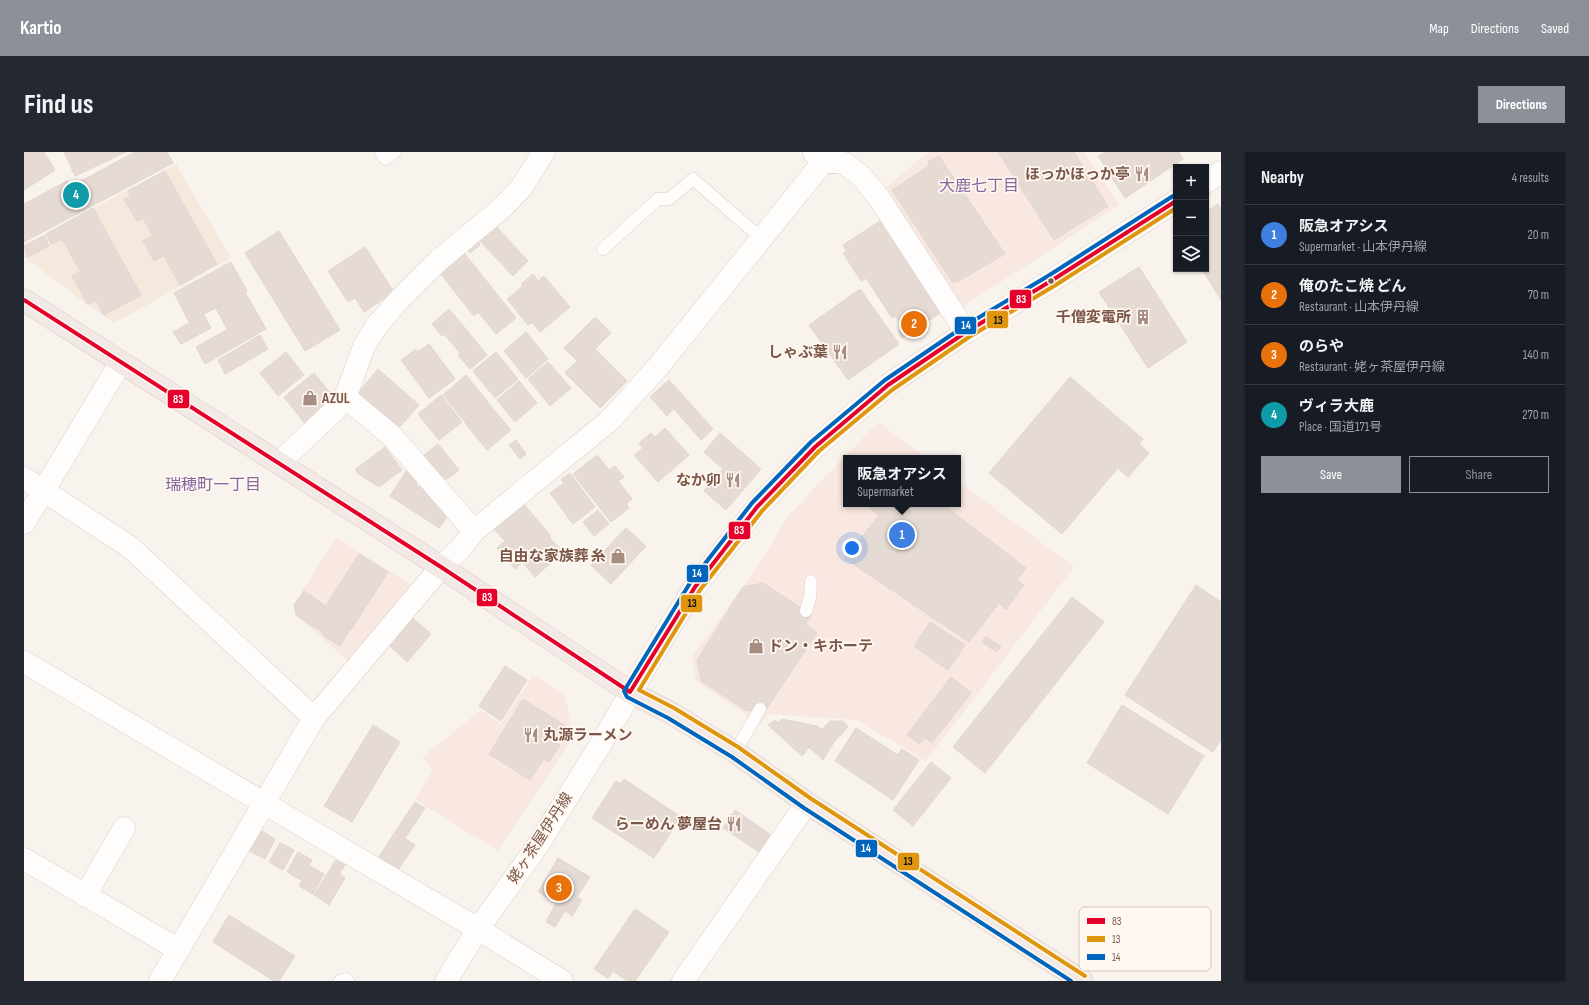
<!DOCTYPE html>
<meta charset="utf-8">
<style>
body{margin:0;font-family:"Sofia Sans Condensed","Noto Sans JP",sans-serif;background:#242831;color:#f1f3f6}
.controls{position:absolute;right:12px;top:12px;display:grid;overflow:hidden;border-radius:0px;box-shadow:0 1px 3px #0004}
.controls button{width:36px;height:36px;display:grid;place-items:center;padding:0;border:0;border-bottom:1px solid #363941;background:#171b24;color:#f1f3f6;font:20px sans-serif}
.you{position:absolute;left:828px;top:396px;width:14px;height:14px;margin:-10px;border:3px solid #fff;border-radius:50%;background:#1a73e8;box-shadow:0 0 0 6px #1a73e833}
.badge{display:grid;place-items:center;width:26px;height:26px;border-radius:50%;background:#8c9099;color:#fff;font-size:13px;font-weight:700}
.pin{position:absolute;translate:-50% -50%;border:2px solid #fff;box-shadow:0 1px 4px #0006}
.popup{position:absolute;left:819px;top:303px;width:118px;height:52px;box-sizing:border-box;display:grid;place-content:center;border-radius:0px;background:#171b24;filter:drop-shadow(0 1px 3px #0005);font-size:13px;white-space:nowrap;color:#9ea1a6}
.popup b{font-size:15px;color:#f1f3f6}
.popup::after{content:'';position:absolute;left:50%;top:100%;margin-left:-8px;border:8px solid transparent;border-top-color:#171b24}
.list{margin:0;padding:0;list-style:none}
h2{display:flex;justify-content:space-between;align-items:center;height:52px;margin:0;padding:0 16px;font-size:17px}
h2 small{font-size:13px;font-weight:400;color:#9ea1a6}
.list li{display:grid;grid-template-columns:26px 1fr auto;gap:12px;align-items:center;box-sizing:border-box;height:60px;padding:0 16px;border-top:1px solid #363941}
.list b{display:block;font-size:15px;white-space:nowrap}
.list p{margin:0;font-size:13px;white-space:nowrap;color:#9ea1a6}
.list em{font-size:13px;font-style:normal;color:#9ea1a6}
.actions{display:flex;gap:8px;padding:12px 16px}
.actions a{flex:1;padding:9px 0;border:1px solid #8c9099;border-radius:0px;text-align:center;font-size:14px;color:#8c9099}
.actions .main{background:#8c9099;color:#fff}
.icon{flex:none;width:22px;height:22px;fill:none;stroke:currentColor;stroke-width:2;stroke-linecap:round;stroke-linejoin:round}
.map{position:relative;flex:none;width:1197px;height:829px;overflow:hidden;border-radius:0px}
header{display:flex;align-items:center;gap:24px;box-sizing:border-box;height:56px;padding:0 20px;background:#8c9099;color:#fff}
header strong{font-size:19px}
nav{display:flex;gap:22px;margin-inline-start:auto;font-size:14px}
.intro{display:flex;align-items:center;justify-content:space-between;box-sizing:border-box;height:96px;padding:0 24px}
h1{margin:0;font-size:28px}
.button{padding:10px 18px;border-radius:0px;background:#8c9099;color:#fff;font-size:14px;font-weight:700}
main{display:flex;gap:24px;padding:0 24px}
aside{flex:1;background:#171b24;border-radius:0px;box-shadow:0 1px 3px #0004}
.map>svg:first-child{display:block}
.residential{fill:#f5e8dd}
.commercial{fill:#f9e7e1}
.building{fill:#e6dbd4;stroke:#e3d5cf}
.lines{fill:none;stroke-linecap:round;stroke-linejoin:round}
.lane-casing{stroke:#d9d0cb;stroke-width:13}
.street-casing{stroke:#d9d0cb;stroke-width:23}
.secondary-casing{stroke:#d9cfc9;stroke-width:23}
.highway-casing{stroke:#dacfca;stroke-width:23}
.lane{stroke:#fefdfc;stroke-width:12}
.street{stroke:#fefdfc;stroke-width:22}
.secondary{stroke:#fefdfc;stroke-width:22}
.highway{stroke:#f2e8e5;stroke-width:22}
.bus-1-casing{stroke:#fff8f0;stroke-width:7}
.bus-2-casing{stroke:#fff8f0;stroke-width:7}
.bus-3-casing{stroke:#fff8f0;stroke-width:7}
.bus-1{stroke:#e4002b;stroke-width:4}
.bus-2{stroke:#de960f;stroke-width:4}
.bus-3{stroke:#0065bd;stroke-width:4}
.bus-dot{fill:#7b5649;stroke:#fff8f0;stroke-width:1.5}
.labels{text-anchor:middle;stroke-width:3.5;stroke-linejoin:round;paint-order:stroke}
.poi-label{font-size:15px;font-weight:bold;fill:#7b5649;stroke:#fff8f0;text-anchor:end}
.street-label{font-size:15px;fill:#7b5649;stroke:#fff8f0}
.neighbourhood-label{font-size:16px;fill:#85659e;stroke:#fff8f0}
.key{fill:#fff8f0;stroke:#d7c7be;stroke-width:1}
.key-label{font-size:11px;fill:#7b5649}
.line-badge{stroke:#fff8f0;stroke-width:1.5}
.badge-label{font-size:11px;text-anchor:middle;font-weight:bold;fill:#fff}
.pale-badge-label{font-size:11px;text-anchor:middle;font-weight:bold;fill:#111}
</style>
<header>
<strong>Kartio</strong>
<nav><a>Map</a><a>Directions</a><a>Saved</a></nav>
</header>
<div class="intro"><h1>Find us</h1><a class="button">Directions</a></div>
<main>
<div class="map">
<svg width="1197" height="829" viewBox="0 0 1197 829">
<rect width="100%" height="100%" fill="#f9f3ed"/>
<!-- residential -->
<path class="residential" d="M152 12 207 106 90 171 64 153 0 105V93Z"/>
<!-- commercial -->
<path class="commercial" d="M905 0H1061L1095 53 932 159 856 40Z
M854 270 902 306H822V352H934V329L1050 415 902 609 833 568 745 562 736 572 672 529 668 505 739 406 763 365Z
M312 385 387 433 324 509 272 463 270 453Z
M509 523 541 543 549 585 474 699 391 647 409 618 398 605 457 558 477 572Z"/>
<!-- building -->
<path class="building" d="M0 0H20L31 18 0 38Z
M40 0H102L51 24Z
M111 0H143L149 11 0 90V52L43 29 46 35Z
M974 0H1050L1084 54 1030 88Z
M1081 0H1155L1159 7 1101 46 1074 4Z
M915 4 981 102 933 130H928L868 38 905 14 904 10Z
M141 19 193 112 156 133 140 104 130 109 119 89 129 84 119 66 113 69 100 47 107 44 104 39Z
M1194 52 1197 57V148L1178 117H1182V60Z
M69 56 117 143 80 163 72 148 64 153 48 124 57 120 38 87 28 92 22 82Z
M856 69 916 161 878 186 874 179 879 175 871 164 868 166 842 126 837 129 819 101 823 99 819 93Z
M471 73 504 109 489 124 455 88Z
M255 79 316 178 281 199 221 101Z
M20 84 25 94 4 105 0 94Z
M452 87 456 93 446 101 441 95Z
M341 95 370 140 340 160 331 146 324 150 304 119Z
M441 102 492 166 472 182 454 160 450 164 416 121Z
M207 110 223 139 165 170 150 141Z
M1115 115 1163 190 1124 216 1075 140Z
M509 122 514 129 520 124 546 155 516 180 508 170 504 173 483 147 499 134 497 132Z
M836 137 875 192 824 228 785 173Z
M221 140 233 161 203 177 192 156Z
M425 157 435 169 418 184 408 172Z
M233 161 242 177 181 212 172 195Z
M180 163 187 176 157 192 149 180Z
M571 165 587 181 571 197 568 194 553 209 540 196Z
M436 170 463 203 446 217 434 203 436 201 421 183Z
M502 180 524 207 502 226 480 199Z
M236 183 244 197 201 222 194 208Z
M405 192 431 227 405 246 377 208 392 197 394 200Z
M568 194 603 229 576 256 541 221Z
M262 200 280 223 254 244 236 221Z
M472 200 494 227 471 246 449 219Z
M524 210 547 236 526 254 504 227Z
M354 217 395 253 375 276 334 241Z
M290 221 312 248 283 274 260 245Z
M442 223 464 250 441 270 419 243Z
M1046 225 1119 287 1115 292 1125 301 1104 325 1094 316 1038 382 965 321Z
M645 228 689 277 677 288 650 257 643 264 626 245Z
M495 229 513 251 491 270 473 248Z
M417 243 438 270 415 288 394 262Z
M464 251 487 278 463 298 441 271Z
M641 276 665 303 634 330 610 303 619 296 615 291 627 281 631 285Z
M696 281 737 317 702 358 680 339 699 317 680 300Z
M492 288 502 302 496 307 485 293Z
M414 292 435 318 426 325 415 330 395 307Z
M361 295 378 318 355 335 333 321 332 317Z
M573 303 585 318 591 314 600 325 594 329 608 347 602 352 605 356 587 370 549 322Z
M383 318 396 327 392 333 395 335 397 332 403 335 400 339 419 351 426 361 415 376 366 344Z
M546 321 571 355 549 372 526 341 540 331 537 328Z
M497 349 527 384 491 417 473 396 481 389 468 375Z
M841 352H922L921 354 1002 416 993 428 1000 433 982 458 975 451 945 490 820 406 855 364Z
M574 358 585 372 570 384 559 370Z
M602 376 622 394 587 432 567 413Z
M526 386 539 400 511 425 499 411Z
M335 402 364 420 327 478V476L304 462 303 463 298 460Z
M739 431 788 463 781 472 793 481 743 556 723 559 677 529 673 508 719 435Z
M1172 433 1197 450V588L1189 600 1101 543Z
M280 439 302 454 298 460 303 463 293 477 272 463 270 453Z
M1048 445 1080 470 961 621 929 595Z
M304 462 327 476 316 494 301 485 294 476Z
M389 466 407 482 383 510 365 493Z
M906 470 941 493 924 518 890 494Z
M962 484 977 495 972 500 958 490Z
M481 514 503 528 477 569 455 554Z
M927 525 947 541 908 591 901 586 895 592 883 583Z
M499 547 542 574 531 591 536 593 525 610 520 607 506 628 465 602Z
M1098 553 1180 604 1144 662 1063 611Z
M758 567 793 574 799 579 778 604 744 573 751 568 754 571Z
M806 569H819L824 575 810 590 799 608 785 595 799 579 797 578Z
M349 573 376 590 328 670 300 654Z
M832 576 874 603 878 597 895 608 869 648 811 609Z
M907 610 927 626 889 674 869 658Z
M600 627 657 665 630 706 568 666 592 629 597 632Z
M391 650 401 656 381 686 371 680Z
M711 658 747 683 735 700 699 676Z
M238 679 251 687 241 707 226 699Z
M371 680 391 693 374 718 355 705Z
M256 691 270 698 259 718 245 710Z
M274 700 288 708 277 728 263 720Z
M534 706 566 725 553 745 558 748 548 764 541 759 531 775 522 770 532 751 514 740Z
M312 708 321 713 315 722 321 726 305 753 290 743Z
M286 714 300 722 289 742 275 734Z
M611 757 645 780 611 829H603L589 819 584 826 570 817Z
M205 763 271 804 255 829H250L189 790Z"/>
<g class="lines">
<defs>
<path id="lane" d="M357 0 361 7 371 0
M579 97 634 47H645L669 27 737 86
M782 459 786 445 787 429
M711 600 736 557
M316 829 322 827 324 829"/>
<path id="street" d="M790 1 800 9 820 11 838 25 855 46 942 180
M321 245 368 284 450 379
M255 311 312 257 323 241 340 194 354 172 375 148 414 109 479 55 497 36 520 0
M0 326 106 395 290 566
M0 371 97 210
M0 510 454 777 538 829
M0 707 155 798
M61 744 100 676
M136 829 290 566 417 415 437 396 450 379 585 269 633 216 800 9 805 0
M659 829 783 651"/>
<path id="secondary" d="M1182 30 1197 20
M422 829 454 777 512 696 575 595 637 489 671 435 733 355 791 295 864 233 942 180 1027 129 1152 49"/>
<path id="highway" d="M0 148 417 415 606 540 647 561 711 600 783 651 1058 829"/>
</defs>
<!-- lane casing -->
<use href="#lane" class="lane-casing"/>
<!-- street casing -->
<use href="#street" class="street-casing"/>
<!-- secondary casing -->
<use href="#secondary" class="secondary-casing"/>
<!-- highway casing -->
<use href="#highway" class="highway-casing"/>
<!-- lane -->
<use href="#lane" class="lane"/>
<!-- street -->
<use href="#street" class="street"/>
<!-- secondary -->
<use href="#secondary" class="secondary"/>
<!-- highway -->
<use href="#highway" class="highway"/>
<defs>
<path id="bus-1" d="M0 148 417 415 606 540 671 435 733 355 791 295 864 233 942 180 1027 129 1152 49"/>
<path id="bus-2" d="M1061 824 786 646 714 595 650 556 615 538 676 438 738 359 795 299 868 238 945 185 1030 134 1152 56"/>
<path id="bus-3" d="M1047 829 780 656 708 605 644 566 603 545 600 539 666 431 728 351 787 290 861 228 939 175 1024 124 1149 44"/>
</defs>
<!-- bus-1 casing -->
<use href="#bus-1" class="bus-1-casing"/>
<!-- bus-2 casing -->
<use href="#bus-2" class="bus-2-casing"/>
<!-- bus-3 casing -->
<use href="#bus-3" class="bus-3-casing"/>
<!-- bus-1 -->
<use href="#bus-1" class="bus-1"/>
<!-- bus-2 -->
<use href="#bus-2" class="bus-2"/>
<!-- bus-3 -->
<use href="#bus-3" class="bus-3"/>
</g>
<!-- icons -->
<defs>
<symbol id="restaurant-bare" viewBox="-9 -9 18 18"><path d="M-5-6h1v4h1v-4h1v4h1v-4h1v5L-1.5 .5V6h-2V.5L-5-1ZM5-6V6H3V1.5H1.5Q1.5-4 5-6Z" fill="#a78d82" stroke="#fff8f0" stroke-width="2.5" paint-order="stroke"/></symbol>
<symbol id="building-bare" viewBox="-9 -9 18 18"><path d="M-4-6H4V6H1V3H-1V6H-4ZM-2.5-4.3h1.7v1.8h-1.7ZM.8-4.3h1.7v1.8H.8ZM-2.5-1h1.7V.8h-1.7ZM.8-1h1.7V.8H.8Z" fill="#a78d82" stroke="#fff8f0" stroke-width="2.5" paint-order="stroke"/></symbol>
<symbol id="shop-bare" viewBox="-9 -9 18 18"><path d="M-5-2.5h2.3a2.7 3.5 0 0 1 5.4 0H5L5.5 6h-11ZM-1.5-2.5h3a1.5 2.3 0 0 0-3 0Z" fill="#a78d82" stroke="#fff8f0" stroke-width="2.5" paint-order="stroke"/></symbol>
</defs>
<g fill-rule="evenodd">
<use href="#restaurant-bare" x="1107" y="11" width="22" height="22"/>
<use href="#building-bare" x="1108" y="154" width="22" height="22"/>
<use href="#restaurant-bare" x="805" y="189" width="22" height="22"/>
<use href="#shop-bare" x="275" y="235" width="22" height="22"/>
<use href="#restaurant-bare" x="698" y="317" width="22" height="22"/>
<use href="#shop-bare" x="583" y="393" width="22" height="22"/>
<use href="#shop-bare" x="721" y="483" width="22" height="22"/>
<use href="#restaurant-bare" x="496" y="572" width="22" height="22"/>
<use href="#restaurant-bare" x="699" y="661" width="22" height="22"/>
</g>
<!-- markers -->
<circle class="bus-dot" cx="1027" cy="129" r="3.5"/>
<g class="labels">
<!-- poi labels -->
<g class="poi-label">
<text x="1106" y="27">ほっかほっか亭</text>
<text x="1107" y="170">千僧変電所</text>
<text x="804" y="205">しゃぶ葉</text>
<text x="298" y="251" text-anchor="start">AZUL</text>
<text x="697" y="333">なか卯</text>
<text x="582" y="409">自由な家族葬 糸</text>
<text x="744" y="499" text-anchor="start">ドン・キホーテ</text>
<text x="519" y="588" text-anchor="start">丸源ラーメン</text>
<text x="698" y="677">らーめん 夢屋台</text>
</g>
<!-- street labels -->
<g class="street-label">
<text transform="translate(516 686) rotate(-57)" y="5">姥ヶ茶屋伊丹線</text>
</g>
<!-- neighbourhood labels -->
<g class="neighbourhood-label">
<text x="955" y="39">大鹿七丁目</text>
<text x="189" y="338">瑞穂町一丁目</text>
</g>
</g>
<!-- legend -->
<rect x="1055" y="755" width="132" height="64" rx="6" class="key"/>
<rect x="1063" y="766" width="18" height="6" fill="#e4002b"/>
<rect x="1063" y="784" width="18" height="6" fill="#de960f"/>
<rect x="1063" y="802" width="18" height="6" fill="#0065bd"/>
<g class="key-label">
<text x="1088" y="773">83</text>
<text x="1088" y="791">13</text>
<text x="1088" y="809">14</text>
</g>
<g class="line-badge">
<rect x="985" y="137" width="23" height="20" rx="4" fill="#e4002b"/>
<rect x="962" y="158" width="23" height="19" rx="4" fill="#de960f"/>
<rect x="930" y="164" width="23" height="19" rx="4" fill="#0065bd"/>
<rect x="143" y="237" width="23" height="20" rx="4" fill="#e4002b"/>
<rect x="704" y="369" width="23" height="19" rx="4" fill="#e4002b"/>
<rect x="662" y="412" width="23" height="19" rx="4" fill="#0065bd"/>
<rect x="452" y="436" width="22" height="19" rx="4" fill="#e4002b"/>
<rect x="656" y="442" width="23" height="19" rx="4" fill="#de960f"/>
<rect x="831" y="687" width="23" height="19" rx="4" fill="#0065bd"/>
<rect x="873" y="700" width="23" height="19" rx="4" fill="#de960f"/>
</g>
<g class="badge-label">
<text x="997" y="151">83</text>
<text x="942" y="177">14</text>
<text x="154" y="251">83</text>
<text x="715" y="382">83</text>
<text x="673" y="425">14</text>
<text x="463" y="449">83</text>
<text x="842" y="700">14</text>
</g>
<g class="pale-badge-label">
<text x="974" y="172">13</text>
<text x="668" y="455">13</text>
<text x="884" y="713">13</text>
</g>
</svg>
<div class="controls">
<button>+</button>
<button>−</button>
<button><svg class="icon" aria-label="layers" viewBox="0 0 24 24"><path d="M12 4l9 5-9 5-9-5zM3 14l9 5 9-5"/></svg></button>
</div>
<div class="you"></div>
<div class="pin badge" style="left:878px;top:383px;background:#3f7fe0">1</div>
<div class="popup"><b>阪急オアシス</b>Supermarket</div>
<div class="pin badge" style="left:890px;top:172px;background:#e8710a">2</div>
<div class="pin badge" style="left:535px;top:736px;background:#e8710a">3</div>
<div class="pin badge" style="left:52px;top:43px;background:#0f9aa8">4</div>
</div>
<aside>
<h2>Nearby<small>4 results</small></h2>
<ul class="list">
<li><span class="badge" style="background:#3f7fe0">1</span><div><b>阪急オアシス</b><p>Supermarket · 山本伊丹線</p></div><em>20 m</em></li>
<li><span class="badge" style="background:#e8710a">2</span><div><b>俺のたこ焼 どん</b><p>Restaurant · 山本伊丹線</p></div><em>70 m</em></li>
<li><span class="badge" style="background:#e8710a">3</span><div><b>のらや</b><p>Restaurant · 姥ヶ茶屋伊丹線</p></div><em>140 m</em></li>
<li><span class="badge" style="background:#0f9aa8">4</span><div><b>ヴィラ大鹿</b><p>Place · 国道171号</p></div><em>270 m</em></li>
</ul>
<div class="actions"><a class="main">Save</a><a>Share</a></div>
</aside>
</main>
